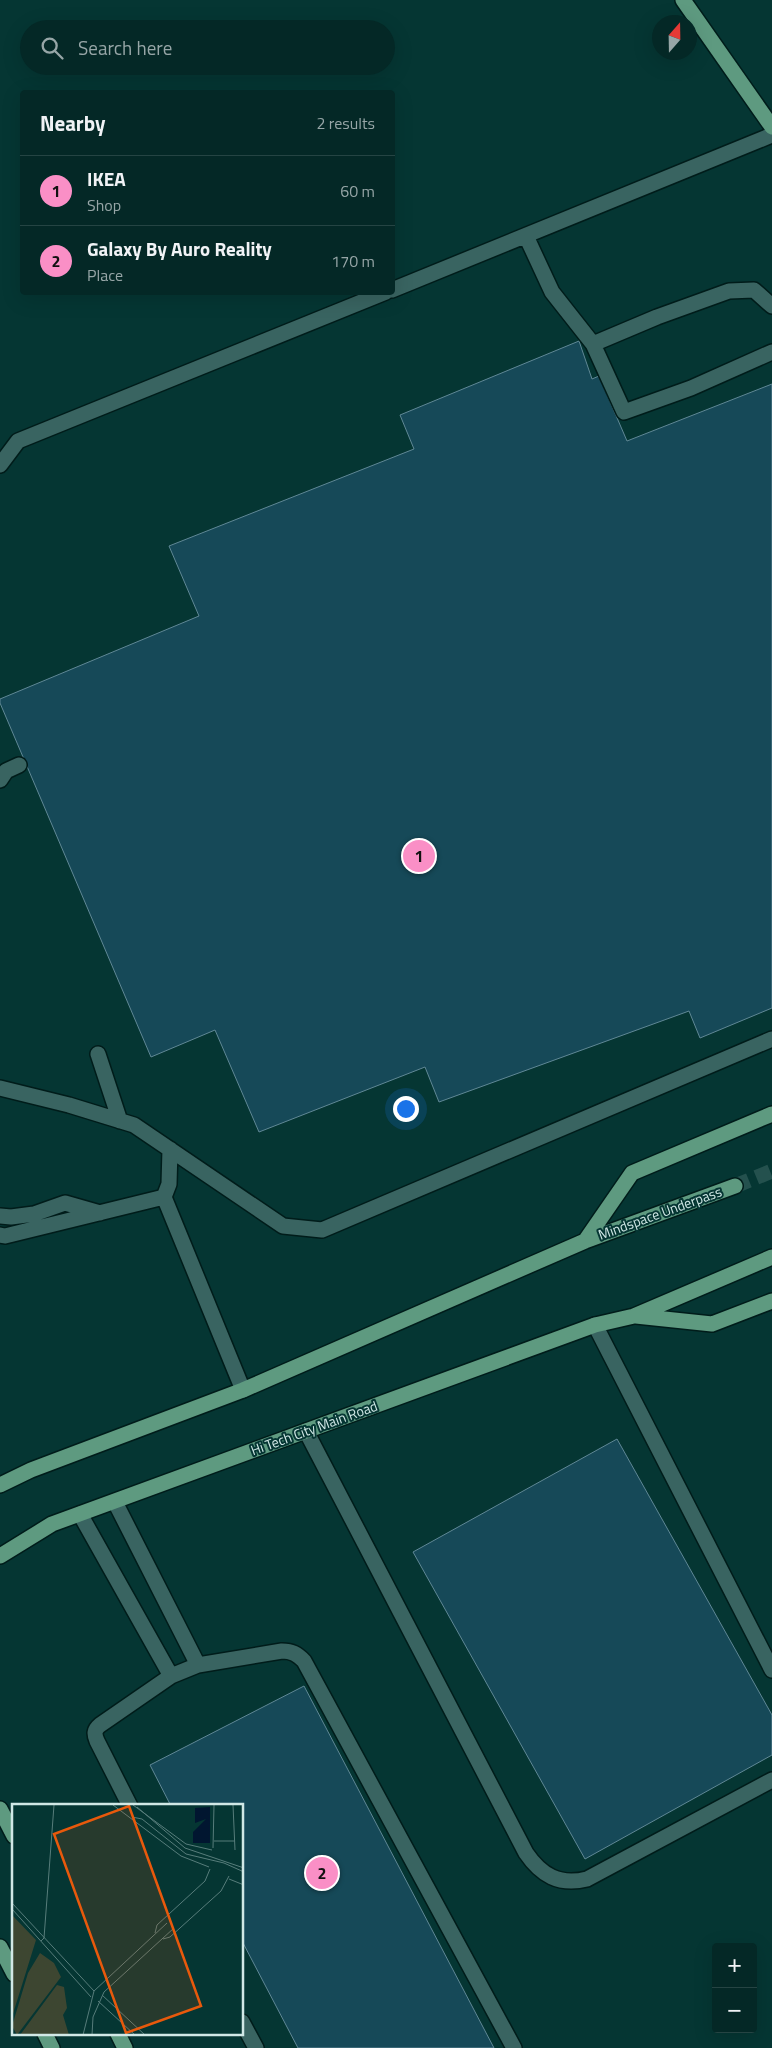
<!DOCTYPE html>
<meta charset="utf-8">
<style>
body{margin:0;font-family:"Titillium Web",sans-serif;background:#123432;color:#f1f3f6}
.controls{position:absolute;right:15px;bottom:15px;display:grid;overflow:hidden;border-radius:5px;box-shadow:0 5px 20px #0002}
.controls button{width:45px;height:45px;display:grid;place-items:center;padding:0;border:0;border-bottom:1px solid #254443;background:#042826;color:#f1f3f6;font:25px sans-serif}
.compass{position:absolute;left:652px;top:15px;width:45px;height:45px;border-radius:50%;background:#042826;box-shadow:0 5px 20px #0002;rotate:20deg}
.you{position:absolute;left:405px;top:1108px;width:18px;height:18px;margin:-12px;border:4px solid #fff;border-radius:50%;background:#1a73e8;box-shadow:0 0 0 8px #1a73e833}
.badge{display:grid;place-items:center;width:32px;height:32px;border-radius:50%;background:#fa8fc6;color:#111;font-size:16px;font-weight:700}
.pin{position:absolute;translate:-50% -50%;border:2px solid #fff;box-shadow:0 1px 5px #0006}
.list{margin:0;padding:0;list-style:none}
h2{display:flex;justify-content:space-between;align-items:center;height:65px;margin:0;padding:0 20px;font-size:21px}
h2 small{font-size:16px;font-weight:400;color:#97a6a7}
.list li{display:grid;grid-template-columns:32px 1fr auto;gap:15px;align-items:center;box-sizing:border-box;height:70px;padding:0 20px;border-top:1px solid #254443}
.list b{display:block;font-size:19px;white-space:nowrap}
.list p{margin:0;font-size:16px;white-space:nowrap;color:#97a6a7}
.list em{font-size:16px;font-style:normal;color:#97a6a7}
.icon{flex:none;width:28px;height:28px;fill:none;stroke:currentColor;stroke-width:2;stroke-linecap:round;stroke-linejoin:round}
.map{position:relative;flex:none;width:772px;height:2048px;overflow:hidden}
.search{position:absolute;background:#042826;box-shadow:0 5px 20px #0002;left:20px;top:20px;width:375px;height:55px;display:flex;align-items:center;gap:12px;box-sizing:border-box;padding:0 18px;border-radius:28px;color:#97a6a7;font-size:19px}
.panel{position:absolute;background:#042826;box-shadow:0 5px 20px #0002;left:20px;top:90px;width:375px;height:205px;border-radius:5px}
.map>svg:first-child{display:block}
.building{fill:#164958;stroke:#608896}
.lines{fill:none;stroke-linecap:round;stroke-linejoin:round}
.major-tunnel{stroke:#24514e;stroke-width:15;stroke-dasharray:15 8;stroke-linecap:butt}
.minor-casing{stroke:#001c1a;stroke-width:18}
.major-casing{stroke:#001c1a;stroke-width:18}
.minor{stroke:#396461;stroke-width:15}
.major{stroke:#5e9a80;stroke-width:15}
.labels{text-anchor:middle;stroke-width:4;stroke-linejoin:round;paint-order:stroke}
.street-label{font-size:14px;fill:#d1e8e6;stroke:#053633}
.inset-road{fill:none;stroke:#577d7b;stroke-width:1}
.view{fill:#e8590c;fill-opacity:0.15;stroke:#e8590c;stroke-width:2.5}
.inset-edge{fill:none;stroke:#d1e8e6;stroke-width:2.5}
</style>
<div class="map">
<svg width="772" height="2048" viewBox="0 0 772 2048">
<rect width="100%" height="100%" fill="#053633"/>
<!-- building -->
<path class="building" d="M579 341 592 379 599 376 627 441 772 384V1008L700 1038 689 1011 439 1102 425 1067 259 1132 215 1030 151 1057 0 703V699L199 616 169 546 414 449 400 415Z
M617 1439 772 1715V1755L585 1859 413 1552Z
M304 1686 494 2048H298L242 1941V1806H171L150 1765Z"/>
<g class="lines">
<!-- major-tunnel -->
<path class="major-tunnel" d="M735 1186 772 1171"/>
<defs>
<path id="minor" d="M526 236 552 292 593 344 657 317 729 291 754 290 772 306
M392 290 772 135
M593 344 624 412 691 388 772 352
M0 465 18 441 386 292
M0 780 6 771 19 765
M98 1054 120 1121
M0 1088 69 1105 134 1125 283 1226 322 1230 772 1039
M170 1149 169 1184 164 1197 243 1390
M0 1216 11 1217 34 1214 65 1203 100 1213
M0 1235 5 1236 164 1197
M595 1325 772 1670
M306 1431 526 1853C541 1875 559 1886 587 1879L772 1780
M115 1502 198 1665
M80 1514 171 1676
M130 1806 97 1741C94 1734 94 1730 100 1725L171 1676 198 1665 282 1651C292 1651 297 1654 304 1661L514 2048
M242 2022 256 2048"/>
<path id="major" d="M683 0 772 127
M585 1241 632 1173 772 1114
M636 1316 712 1324 772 1301
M0 1485 31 1470 243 1390 585 1241 735 1186
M0 1556 52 1524 595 1325 634 1316 772 1257
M0 1809 14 1836
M0 1947 14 1974
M45 2034 52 2048
M118 2034 125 2048"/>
</defs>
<!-- minor casing -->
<use href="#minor" class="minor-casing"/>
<!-- major casing -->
<use href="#major" class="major-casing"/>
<!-- minor -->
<use href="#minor" class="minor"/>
<!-- major -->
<use href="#major" class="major"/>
</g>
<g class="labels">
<!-- street labels -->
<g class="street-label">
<text transform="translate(660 1213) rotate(-20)" y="5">Mindspace Underpass</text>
<text transform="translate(314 1428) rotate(-20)" y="5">Hi Tech City Main Road</text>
</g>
</g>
<!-- overview -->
<g transform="translate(12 1804)">
<rect width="231" height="231" fill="#053633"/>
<path d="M0 111 24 136 0 213ZM28 149 42 159 49 173 5 231 0 222 16 169ZM45 181 52 183 55 204 51 211 57 231H8Z" fill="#3d4631"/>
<path d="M198 3V39H181V28L194 15 183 19V4Z" fill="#011630"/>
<path class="inset-road" d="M101 1 169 52 197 63M121 1 174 40 200 46M221 1 223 46M125 3 173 44 232 64M120 13 130 15 174 50 212 59 232 68M202 37H223M201 44 202 1M217 75 232 81M0 99 82 187M0 105 79 193M143 129 145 121 193 77 198 65M151 135 158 133 209 87 217 72M29 137 32 134 42 1M90 191 133 231M86 197 123 231M71 231 82 187 155 119M80 231 81 213 92 188 162 124"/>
<path class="view" d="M117 2 189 202 114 229 42 30Z"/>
<rect width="231" height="231" class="inset-edge"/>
</g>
</svg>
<div class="controls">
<button>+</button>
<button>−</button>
</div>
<svg class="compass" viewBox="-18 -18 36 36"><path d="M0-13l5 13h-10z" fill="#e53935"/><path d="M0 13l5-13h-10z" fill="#97a6a7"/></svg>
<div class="you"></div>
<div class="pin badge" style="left:419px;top:856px">1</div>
<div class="pin badge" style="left:322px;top:1873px">2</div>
<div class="search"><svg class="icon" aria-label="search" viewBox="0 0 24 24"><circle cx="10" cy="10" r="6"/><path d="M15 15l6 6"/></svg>Search here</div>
<section class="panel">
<h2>Nearby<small>2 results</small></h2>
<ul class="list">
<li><span class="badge">1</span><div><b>IKEA</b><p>Shop</p></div><em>60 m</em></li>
<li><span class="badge">2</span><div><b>Galaxy By Auro Reality</b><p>Place</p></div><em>170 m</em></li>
</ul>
</section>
</div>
